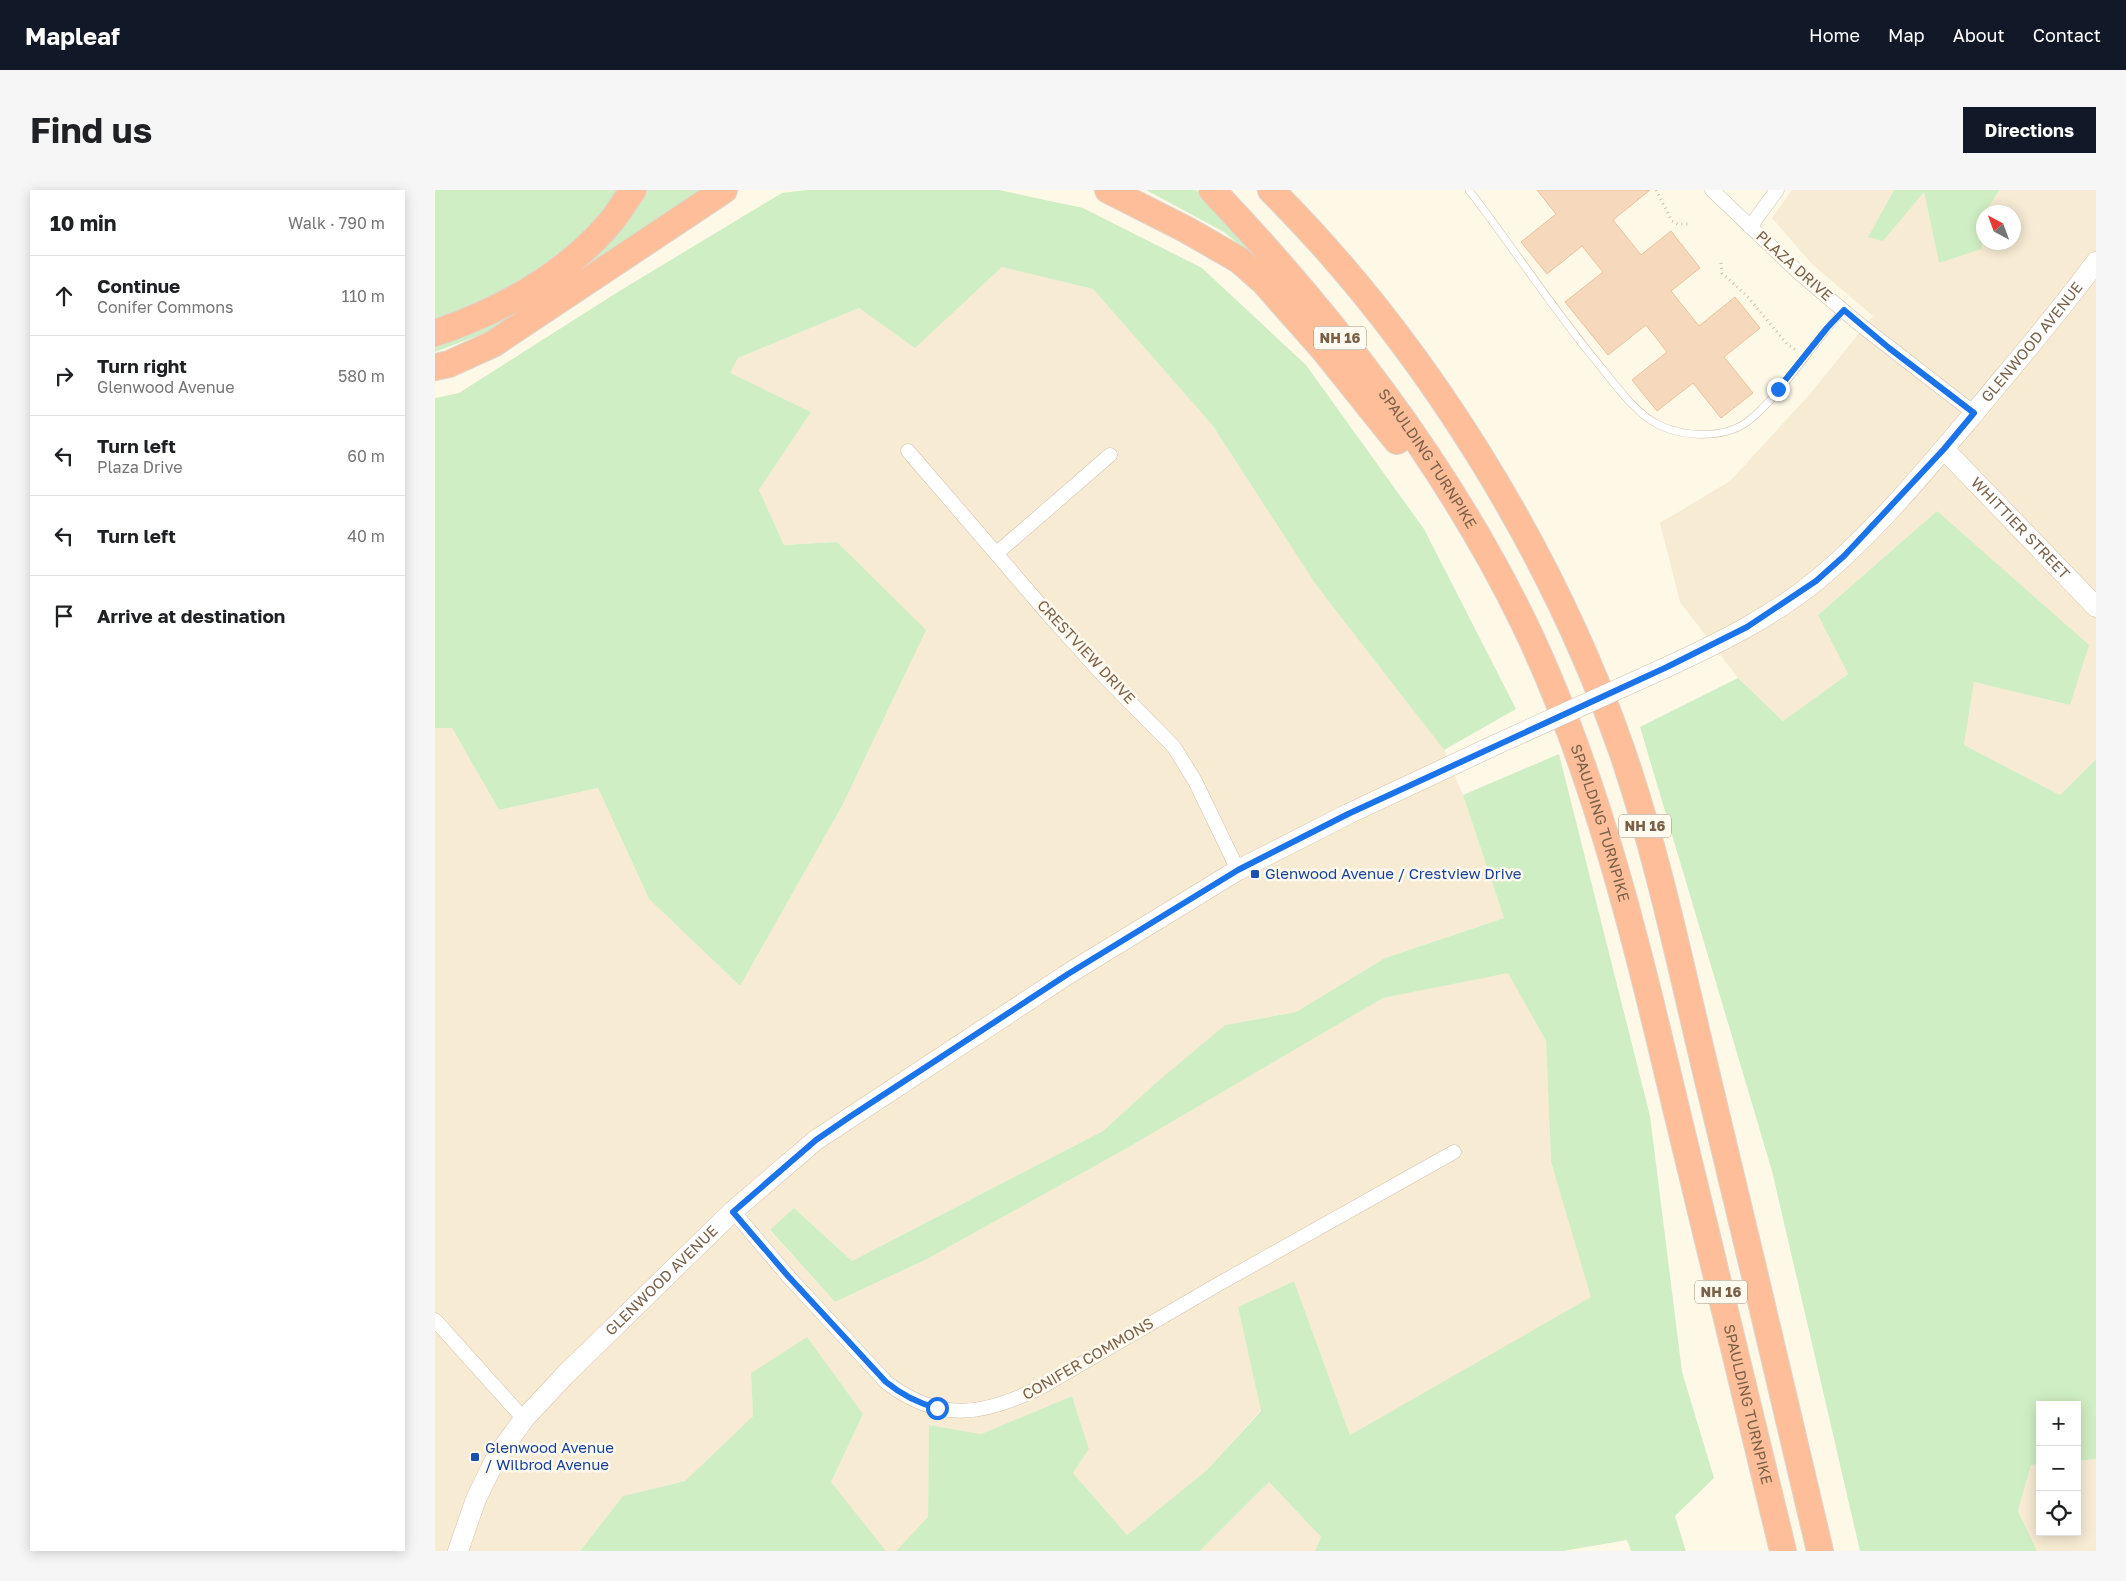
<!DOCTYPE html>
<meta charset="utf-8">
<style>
body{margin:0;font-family:"Golos Text",sans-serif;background:#f6f6f6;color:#202124}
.controls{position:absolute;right:15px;bottom:15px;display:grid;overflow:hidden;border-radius:0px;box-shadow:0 2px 12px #0003}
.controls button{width:45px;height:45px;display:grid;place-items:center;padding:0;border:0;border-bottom:1px solid #e0e0e0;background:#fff;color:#202124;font:25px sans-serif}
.compass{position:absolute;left:1541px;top:15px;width:45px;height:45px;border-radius:50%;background:#fff;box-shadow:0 2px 12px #0003;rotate:319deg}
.stop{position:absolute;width:15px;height:15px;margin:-11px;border:4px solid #1a73e8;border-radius:50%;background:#fff}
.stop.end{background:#1a73e8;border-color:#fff;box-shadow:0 1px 5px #0008}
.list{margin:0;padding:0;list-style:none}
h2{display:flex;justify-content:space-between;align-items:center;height:65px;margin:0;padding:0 20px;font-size:21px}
h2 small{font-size:16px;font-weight:400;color:#757577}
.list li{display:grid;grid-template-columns:32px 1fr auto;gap:15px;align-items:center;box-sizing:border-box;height:80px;padding:0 20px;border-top:1px solid #e0e0e0}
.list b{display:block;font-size:19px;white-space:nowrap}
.list p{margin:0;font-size:16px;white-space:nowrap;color:#757577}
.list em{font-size:16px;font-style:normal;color:#757577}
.icon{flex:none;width:28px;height:28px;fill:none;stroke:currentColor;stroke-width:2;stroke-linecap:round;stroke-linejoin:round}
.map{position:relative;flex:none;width:1661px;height:1361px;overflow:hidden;border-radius:0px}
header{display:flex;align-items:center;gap:30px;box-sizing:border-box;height:70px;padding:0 25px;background:#111827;color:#fff}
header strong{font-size:24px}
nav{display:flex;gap:28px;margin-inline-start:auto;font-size:18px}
.intro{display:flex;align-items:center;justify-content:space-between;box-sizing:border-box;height:120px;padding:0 30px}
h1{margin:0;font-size:35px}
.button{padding:12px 22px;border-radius:0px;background:#111827;color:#fff;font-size:18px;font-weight:700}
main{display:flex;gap:30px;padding:0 30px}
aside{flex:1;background:#fff;border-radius:0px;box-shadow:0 2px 12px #0003}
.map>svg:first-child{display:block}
.residential{fill:#f7ebd4}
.green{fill:#d0eec3}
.building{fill:#f6d9bc;stroke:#eac29b}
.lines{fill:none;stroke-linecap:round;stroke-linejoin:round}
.lane-casing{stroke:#d2c0ab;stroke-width:8}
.street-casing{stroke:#d2c0ab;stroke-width:15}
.secondary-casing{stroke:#d8c3aa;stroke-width:21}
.highway-casing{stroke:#ddd6cf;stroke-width:28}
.path{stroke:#dcbd9e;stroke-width:3;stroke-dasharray:1 4;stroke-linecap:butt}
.lane{stroke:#fff;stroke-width:7}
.street{stroke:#fff;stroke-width:14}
.secondary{stroke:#fff;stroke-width:20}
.highway{stroke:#fdbe99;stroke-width:26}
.secondary-bridge-casing{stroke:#d8c3aa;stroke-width:21;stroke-linecap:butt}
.secondary-bridge{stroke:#fff;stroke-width:20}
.route{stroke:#1a73e8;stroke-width:6}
.transit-dot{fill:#1a4fb4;stroke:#fffaef;stroke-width:2}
.labels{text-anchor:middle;stroke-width:5;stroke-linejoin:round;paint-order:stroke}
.shield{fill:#fffaef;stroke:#a38e7a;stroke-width:1}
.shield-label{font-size:14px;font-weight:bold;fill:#7b6048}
.street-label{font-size:15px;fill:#7b6048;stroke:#fffaef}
.transit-label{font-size:15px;fill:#164399;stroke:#fffaef;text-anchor:start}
</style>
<header>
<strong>Mapleaf</strong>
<nav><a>Home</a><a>Map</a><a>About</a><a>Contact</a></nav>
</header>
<div class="intro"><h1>Find us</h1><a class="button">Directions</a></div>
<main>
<aside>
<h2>10 min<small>Walk · 790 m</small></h2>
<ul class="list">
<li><svg class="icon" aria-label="ahead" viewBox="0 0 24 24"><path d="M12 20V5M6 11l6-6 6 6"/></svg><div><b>Continue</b><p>Conifer Commons</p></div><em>110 m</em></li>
<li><svg class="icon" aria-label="right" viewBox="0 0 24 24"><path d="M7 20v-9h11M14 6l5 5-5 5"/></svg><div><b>Turn right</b><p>Glenwood Avenue</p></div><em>580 m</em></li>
<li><svg class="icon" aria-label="left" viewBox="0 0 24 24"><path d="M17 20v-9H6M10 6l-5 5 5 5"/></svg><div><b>Turn left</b><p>Plaza Drive</p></div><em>60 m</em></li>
<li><svg class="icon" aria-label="left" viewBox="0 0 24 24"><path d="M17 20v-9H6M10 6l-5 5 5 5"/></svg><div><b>Turn left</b></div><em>40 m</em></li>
<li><svg class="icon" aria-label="arrive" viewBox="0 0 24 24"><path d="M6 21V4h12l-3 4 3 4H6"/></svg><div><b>Arrive at destination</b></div></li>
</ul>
</aside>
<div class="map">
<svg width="1661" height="1361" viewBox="0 0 1661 1361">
<rect width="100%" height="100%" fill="#fef8e7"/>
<!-- residential -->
<path class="residential" d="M1357 0H1459L1433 47 1489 2 1504 73 1547 59 1548 49V52H1578V22H1553V17L1565 0H1661V569L1625 605 1529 555 1539 492 1635 515 1502 321 1383 425 1413 484 1348 531 1303 488 1245 412 1225 333 1295 291 1375 204 1438 126 1378 75 1337 28Z
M567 77 658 99 778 236 881 395 1009 560 1028 605 1069 728 950 768 861 822 790 835 723 891 668 941 417 1071 359 1018 335 1041 400 1112 492 1069 694 957 948 808 1073 782 1111 851 1116 972 1157 1107 915 1245 859 1091 803 1117 826 1220 772 1280 692 1345 638 1283 654 1259 637 1206 546 1244 494 1235 493 1328 461 1361H451L395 1292 428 1224 316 1183 318 1226 250 1291 188 1306 145 1361H0V538H17L64 620 163 598 214 709 305 796 407 616 490 440 402 352 349 355 324 300 376 222 294 183 303 168 424 118 480 157Z
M1661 1269V1361H1602L1583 1321 1596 1275 1605 1274V1342H1642V1271Z
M834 1292 886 1347 880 1361H765Z"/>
<!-- green -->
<path class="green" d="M0 0H188C138 60 75 106 0 129Z
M207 0H270L55 141 0 162V151L36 138Z
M372 0H564L648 18 767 78 871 175 989 339 1081 519 1009 560 881 395 778 236 658 99 567 77 480 158 424 118 303 168 295 183 376 222 324 300 349 355 402 352 491 440 407 616 305 796 214 709 163 598 64 620 17 538H0V208L24 203 186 100 347 3Z
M711 0H761L792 30 830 76 789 42Z
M1459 0H1565L1553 17V22H1548L1547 59 1504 73 1489 2 1448 51 1433 47Z
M1502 321 1654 455 1635 515 1539 492 1529 555 1625 605 1661 569V1269L1642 1271V1215H1605V1274L1596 1275 1583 1321 1602 1361H1425L1337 981 1205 537 1303 488 1348 531 1413 484 1383 425Z
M1124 564 1215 926 1247 1182 1279 1288 1240 1326 1251 1361H1196L1192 1350 1128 1361H880L886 1347 834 1292 765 1361H461L493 1327 494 1235 546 1244 637 1206 654 1259 638 1283 692 1345 772 1280 826 1221 803 1117 859 1091 915 1245 1156 1107 1116 972 1111 851 1073 783 948 808 694 957 492 1069 400 1112 335 1040 359 1018 417 1071 668 941 723 891 790 835 861 822 950 768 1069 728 1028 605Z
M372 1147 428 1224 396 1292 451 1361H145L188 1306 250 1291 318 1226 316 1183Z"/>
<!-- building -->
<path class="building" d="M1102 0H1215L1178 30 1206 65 1236 41 1265 78 1236 101 1264 136 1300 107 1325 138 1289 167 1318 203 1286 228 1258 193 1222 221 1197 190 1232 162 1211 135 1173 165 1130 112 1168 82 1147 56 1112 84 1086 52 1121 24Z"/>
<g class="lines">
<defs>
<path id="lane" d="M1034 0C1080 60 1121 124 1170 182 1185 201 1202 224 1224 235 1249 247 1288 249 1312 232 1347 205 1377 153 1409 120"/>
<path id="street" d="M1277 0 1362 81 1423 133 1539 223
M1315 37 1342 0
M473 261 613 424 668 485 739 557 760 591 803 680
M562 363 675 265
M298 1021 353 1086 451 1192C505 1234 551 1225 608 1196L782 1095 1019 962
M0 1130 89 1229"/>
<g id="secondary">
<path id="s1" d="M1509 259 1661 417"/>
<path id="s2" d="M1232 477C1284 453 1337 427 1382 390 1441 341 1491 280 1540 222 1581 172 1623 124 1661 72"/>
<path id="s3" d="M23 1361 41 1309 62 1266 89 1229 130 1185 298 1021 381 950 633 784 803 680 913 624 1060 555"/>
</g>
<g id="highway">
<path d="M673 0 752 40 804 70 829 92 889 160 962 251"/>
<path id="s4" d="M777 0C899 128 1011 273 1089 433 1162 585 1201 750 1240 914 1276 1063 1312 1212 1348 1361"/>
<path d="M836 0C988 152 1116 358 1187 561 1221 660 1243 764 1267 865 1307 1030 1346 1196 1385 1361"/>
<path d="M0 143C65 121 128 87 174 34 183 24 190 11 198 0"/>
<path d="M0 177 14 174 58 154 289 0"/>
</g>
</defs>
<!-- lane casing -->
<use href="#lane" class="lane-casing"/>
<!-- street casing -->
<use href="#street" class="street-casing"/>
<!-- secondary casing -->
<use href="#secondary" class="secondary-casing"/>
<!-- highway casing -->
<use href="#highway" class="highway-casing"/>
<!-- path -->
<path class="path" d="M1221 0 1237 31 1243 34H1253
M1286 73 1287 83 1312 106 1352 154 1361 160"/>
<!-- lane -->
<use href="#lane" class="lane"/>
<!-- street -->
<use href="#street" class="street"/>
<!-- secondary -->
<use href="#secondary" class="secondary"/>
<!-- highway -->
<use href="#highway" class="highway"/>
<defs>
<path id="secondary-bridge" d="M1060 555 1232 477"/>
</defs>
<!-- secondary-bridge casing -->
<use href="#secondary-bridge" class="secondary-bridge-casing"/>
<!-- secondary-bridge -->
<use href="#secondary-bridge" class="secondary-bridge"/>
</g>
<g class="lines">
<!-- route -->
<path class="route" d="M502 1218C482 1213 467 1205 451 1192L353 1086 298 1022 381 950 416 926 633 784 803 680 913 624 1232 477 1312 437 1381 391 1409 366 1509 259 1539 223 1454 158 1409 120 1392 138 1343 199"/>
</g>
<!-- markers -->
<g class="transit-dot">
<rect x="815" y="679" width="10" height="10" rx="2.5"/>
<rect x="35" y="1262" width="10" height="10" rx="2.5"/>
</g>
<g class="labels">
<!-- shield labels -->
<g class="shield">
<rect x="879" y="136.5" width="52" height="23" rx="4"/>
<rect x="1184" y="624.5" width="52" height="23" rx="4"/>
<rect x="1260" y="1090.5" width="52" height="23" rx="4"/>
</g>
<g class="shield-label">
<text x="905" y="153">NH 16</text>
<text x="1210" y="641">NH 16</text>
<text x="1286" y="1107">NH 16</text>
</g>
<!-- street labels -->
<g class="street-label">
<text transform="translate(1359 76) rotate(42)" y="5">PLAZA DRIVE</text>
<text dy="5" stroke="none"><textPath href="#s2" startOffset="495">GLENWOOD AVENUE</textPath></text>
<text dy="5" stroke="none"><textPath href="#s4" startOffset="345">SPAULDING TURNPIKE</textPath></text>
<text dy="5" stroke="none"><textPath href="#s1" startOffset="110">WHITTIER STREET</textPath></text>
<text transform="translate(651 462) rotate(47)" y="5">CRESTVIEW DRIVE</text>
<text dy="5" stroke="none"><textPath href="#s4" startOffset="750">SPAULDING TURNPIKE</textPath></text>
<text dy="5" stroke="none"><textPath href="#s3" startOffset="344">GLENWOOD AVENUE</textPath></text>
<text transform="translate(653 1169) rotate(-30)" y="5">CONIFER COMMONS</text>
<text dy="5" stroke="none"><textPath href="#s4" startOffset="1350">SPAULDING TURNPIKE</textPath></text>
</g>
<!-- transit labels -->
<g class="transit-label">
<text x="830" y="689">Glenwood Avenue / Crestview Drive</text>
<text x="50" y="1263">Glenwood Avenue<tspan x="50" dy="17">/ Wilbrod Avenue</tspan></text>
</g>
</g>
</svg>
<div class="controls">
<button>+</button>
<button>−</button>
<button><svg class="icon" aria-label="locate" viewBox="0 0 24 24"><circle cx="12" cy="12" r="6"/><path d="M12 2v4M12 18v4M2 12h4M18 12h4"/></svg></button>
</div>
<svg class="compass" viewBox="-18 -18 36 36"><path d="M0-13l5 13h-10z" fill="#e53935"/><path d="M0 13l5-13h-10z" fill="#757577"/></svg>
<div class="stop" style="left:502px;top:1218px"></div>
<div class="stop end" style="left:1343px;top:199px"></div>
</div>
</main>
